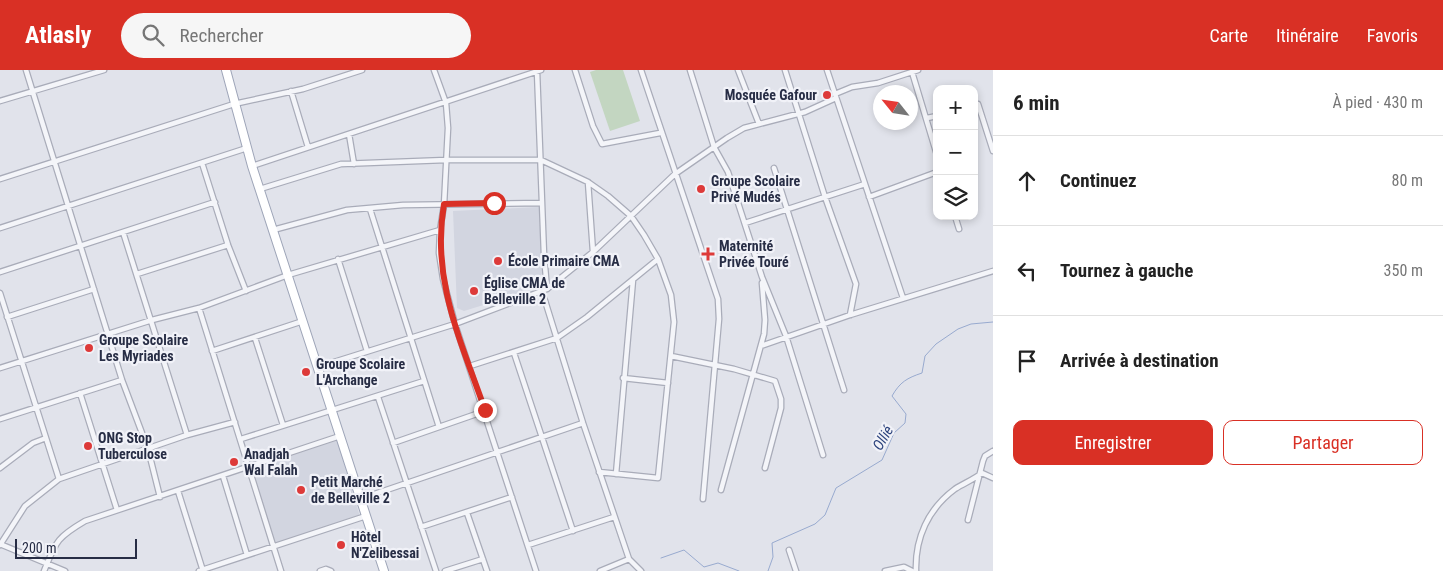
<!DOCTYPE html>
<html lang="fr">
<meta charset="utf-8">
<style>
body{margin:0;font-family:"Roboto Condensed",sans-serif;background:#f6f6f6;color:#222}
.controls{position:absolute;right:15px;top:15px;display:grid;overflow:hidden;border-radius:10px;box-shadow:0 2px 8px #0003}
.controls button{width:45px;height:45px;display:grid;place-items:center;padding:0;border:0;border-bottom:1px solid #e0e0e0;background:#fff;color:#222;font:25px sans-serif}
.compass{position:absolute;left:873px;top:15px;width:45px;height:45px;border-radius:50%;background:#fff;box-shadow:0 2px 8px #0003;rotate:300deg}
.scale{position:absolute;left:15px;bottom:12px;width:122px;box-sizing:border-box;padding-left:5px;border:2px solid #272d45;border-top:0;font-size:14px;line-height:18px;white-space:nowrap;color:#272d45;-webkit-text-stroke:4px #f1f2f8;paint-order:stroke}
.stop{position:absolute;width:15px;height:15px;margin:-11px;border:4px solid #d93025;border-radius:50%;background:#fff}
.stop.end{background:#d93025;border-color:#fff;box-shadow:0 1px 5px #0008}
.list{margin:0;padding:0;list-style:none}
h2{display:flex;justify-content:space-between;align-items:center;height:65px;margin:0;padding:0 20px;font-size:21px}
h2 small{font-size:16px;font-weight:400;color:#767676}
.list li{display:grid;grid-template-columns:32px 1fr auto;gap:15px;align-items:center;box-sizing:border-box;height:90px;padding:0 20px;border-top:1px solid #e0e0e0}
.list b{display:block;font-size:19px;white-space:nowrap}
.list em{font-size:16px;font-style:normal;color:#767676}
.actions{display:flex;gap:10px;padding:15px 20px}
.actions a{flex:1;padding:11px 0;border:1px solid #d93025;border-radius:10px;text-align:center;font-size:18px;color:#d93025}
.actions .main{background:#d93025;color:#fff}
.icon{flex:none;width:28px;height:28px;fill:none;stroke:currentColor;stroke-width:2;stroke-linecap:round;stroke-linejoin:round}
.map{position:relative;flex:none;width:993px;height:501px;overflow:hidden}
header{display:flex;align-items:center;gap:30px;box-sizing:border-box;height:70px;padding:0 25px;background:#d93025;color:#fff}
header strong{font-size:24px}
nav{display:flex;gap:28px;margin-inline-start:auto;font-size:18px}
.search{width:350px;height:45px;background:#f6f6f6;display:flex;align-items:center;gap:12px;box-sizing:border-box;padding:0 18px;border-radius:28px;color:#767676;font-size:19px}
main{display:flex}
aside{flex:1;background:#fff}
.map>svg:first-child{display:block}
.built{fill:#d2d5e0}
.green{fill:#c3d6c1}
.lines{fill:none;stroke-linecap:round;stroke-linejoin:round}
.stream{stroke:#98aacf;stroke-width:1}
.minor-casing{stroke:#a9acb9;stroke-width:7}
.primary-casing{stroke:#9ea5b8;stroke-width:10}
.minor{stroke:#f4f5f9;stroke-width:4.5}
.primary{stroke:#fff;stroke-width:8}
.route{stroke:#d93025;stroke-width:6}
.poi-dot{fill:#dd3a39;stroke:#f1f2f8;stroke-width:2}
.labels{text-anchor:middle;stroke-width:4.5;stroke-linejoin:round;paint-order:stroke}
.poi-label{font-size:14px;font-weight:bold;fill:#272d45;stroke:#f1f2f8;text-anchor:start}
.water-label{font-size:15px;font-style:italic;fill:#2c437d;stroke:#f1f2f8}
</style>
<header>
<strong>Atlasly</strong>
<div class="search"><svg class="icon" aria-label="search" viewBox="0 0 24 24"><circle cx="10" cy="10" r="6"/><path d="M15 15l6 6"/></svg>Rechercher</div>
<nav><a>Carte</a><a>Itinéraire</a><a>Favoris</a></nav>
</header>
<main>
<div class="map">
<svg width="993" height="501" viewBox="0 0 993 501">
<rect width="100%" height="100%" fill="#e1e3eb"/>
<!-- built -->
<path class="built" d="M539 137 542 204 519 224 464 241 457 238 453 141Z
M337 369 360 447 275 475 249 398Z"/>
<!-- green -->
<path class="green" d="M596 0H623L640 51 610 61 590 2Z"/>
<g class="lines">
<!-- stream -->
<path class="stream" d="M661 488 684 480 704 497 718 493 739 501
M768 501 773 487 772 473 815 454 825 445 836 418 882 390 894 363 905 353 906 344 892 326C900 312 907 308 922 303L925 286 936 274 958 259 971 254 993 252"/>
<defs>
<path id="minor" d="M26 0 122 310 148 379 160 427
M434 0 446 33 448 58 444 135 440 160 439 183 443 209 455 254 536 501
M575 0 593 56 602 74 660 63
M641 0 718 229 719 249 703 429
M690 0 714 77 728 102 762 207 786 266 823 385
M738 0 759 54
M785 0 825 127 856 214 850 245
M827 0 835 24 852 17 878 13 918 0
M537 1 544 185 547 219
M912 2 937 85
M291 21 308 77
M835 24 903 228
M0 31 104 0
M974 35 978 34 993 81
M927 48 937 46
M349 64 354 94
M202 93 228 175 246 221
M252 96 541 0
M774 98 844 320
M0 109 234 34 303 19 362 0
M588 112 593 182
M260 119 341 94 446 90H541L588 112 608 126 631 146 644 165 658 189 671 225 674 252 658 408 599 402
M869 127 937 102
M370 139 439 357
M955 146 959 159
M745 153 865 114
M0 158 247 78
M273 160 347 140 403 135 542 133
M123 162 187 365
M338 189 367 281
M0 202 215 132
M137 204 228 175
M542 221 583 353 629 489 641 501
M0 223 59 409
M199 238 281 501
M7 247 94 219
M255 268 283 355
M761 276 850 245 993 201
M212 281 303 251
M514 283 573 461
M671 286 734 299 775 311 781 329V338L765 398
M470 296 557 268 587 247 658 189
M318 297 455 254 547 219 593 182 675 104 727 68 744 58 805 42 836 28
M0 298 152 250 199 238 288 205 440 160
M623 308 668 313
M80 323 117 440
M378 327 436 501
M0 349 122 310
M241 369 424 311
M393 373 485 341
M0 398 33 373 46 368
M616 404 633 210
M223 406 247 485
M721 420 764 264 765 250 762 213
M178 421 203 501
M360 429 583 353
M467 443 487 501
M968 450 983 391 985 386 993 381
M421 457 512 427
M0 474 65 501
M0 475 25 436 59 409 187 365 235 352
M528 475 614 447
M789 480 796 501
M44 501C56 472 56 468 85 451L340 366
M199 501 366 446
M320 501 326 499 331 501
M445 501 483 489
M600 501 629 489
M885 501 904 497 912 501
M916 501C915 468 928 439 955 419 964 413 973 410 982 403L993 408"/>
<path id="primary" d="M226 0 252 96 384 501"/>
</defs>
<!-- minor casing -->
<use href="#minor" class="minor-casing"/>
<!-- primary casing -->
<use href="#primary" class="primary-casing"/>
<!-- minor -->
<use href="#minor" class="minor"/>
<!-- primary -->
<use href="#primary" class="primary"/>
</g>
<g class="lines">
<!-- route -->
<path class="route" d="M485 340C461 271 431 210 444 134L494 133"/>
</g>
<!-- markers -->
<g class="poi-dot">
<circle cx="827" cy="25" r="5"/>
<circle cx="701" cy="119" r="5"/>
<path d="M705.5 176.5h5v5h5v5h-5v5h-5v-5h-5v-5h5z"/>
<circle cx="498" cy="191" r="5"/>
<circle cx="474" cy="221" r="5"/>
<circle cx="89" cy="278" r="5"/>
<circle cx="306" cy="302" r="5"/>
<circle cx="88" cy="376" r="5"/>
<circle cx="234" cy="392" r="5"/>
<circle cx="301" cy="420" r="5"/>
<circle cx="341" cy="475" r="5"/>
</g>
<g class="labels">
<!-- poi labels -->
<g class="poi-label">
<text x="817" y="30" text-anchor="end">Mosquée Gafour</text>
<text x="711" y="116">Groupe Scolaire<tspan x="711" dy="16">Privé Mudés</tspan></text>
<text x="719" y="181">Maternité<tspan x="719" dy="16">Privée Touré</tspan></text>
<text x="508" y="196">École Primaire CMA</text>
<text x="484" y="218">Église CMA de<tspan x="484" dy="16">Belleville 2</tspan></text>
<text x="99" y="275">Groupe Scolaire<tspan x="99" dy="16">Les Myriades</tspan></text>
<text x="316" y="299">Groupe Scolaire<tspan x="316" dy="16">L'Archange</tspan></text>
<text x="98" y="373">ONG Stop<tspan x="98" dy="16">Tuberculose</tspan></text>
<text x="244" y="389">Anadjah<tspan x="244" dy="16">Wal Falah</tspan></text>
<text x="311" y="417">Petit Marché<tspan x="311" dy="16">de Belleville 2</tspan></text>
<text x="351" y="472">Hôtel<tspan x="351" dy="16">N'Zelibessai</tspan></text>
</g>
<!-- water labels -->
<g class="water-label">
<text transform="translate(883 368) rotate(-59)" y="5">Ollié</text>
</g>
</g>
</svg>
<div class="controls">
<button>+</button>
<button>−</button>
<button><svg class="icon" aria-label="layers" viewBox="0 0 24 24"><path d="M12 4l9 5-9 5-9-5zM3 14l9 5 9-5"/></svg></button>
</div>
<svg class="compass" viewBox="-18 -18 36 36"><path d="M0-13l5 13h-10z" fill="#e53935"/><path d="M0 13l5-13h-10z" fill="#767676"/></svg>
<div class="scale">200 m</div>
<div class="stop" style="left:494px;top:133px"></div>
<div class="stop end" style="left:485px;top:340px"></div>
</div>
<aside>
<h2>6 min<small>À pied · 430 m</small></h2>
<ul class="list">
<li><svg class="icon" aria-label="ahead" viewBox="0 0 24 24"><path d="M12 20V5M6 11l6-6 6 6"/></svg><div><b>Continuez</b></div><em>80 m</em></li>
<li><svg class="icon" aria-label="left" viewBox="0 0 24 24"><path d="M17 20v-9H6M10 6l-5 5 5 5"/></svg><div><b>Tournez à gauche</b></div><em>350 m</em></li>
<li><svg class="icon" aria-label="arrive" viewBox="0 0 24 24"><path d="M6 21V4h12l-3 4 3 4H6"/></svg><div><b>Arrivée à destination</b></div></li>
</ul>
<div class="actions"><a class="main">Enregistrer</a><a>Partager</a></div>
</aside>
</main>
